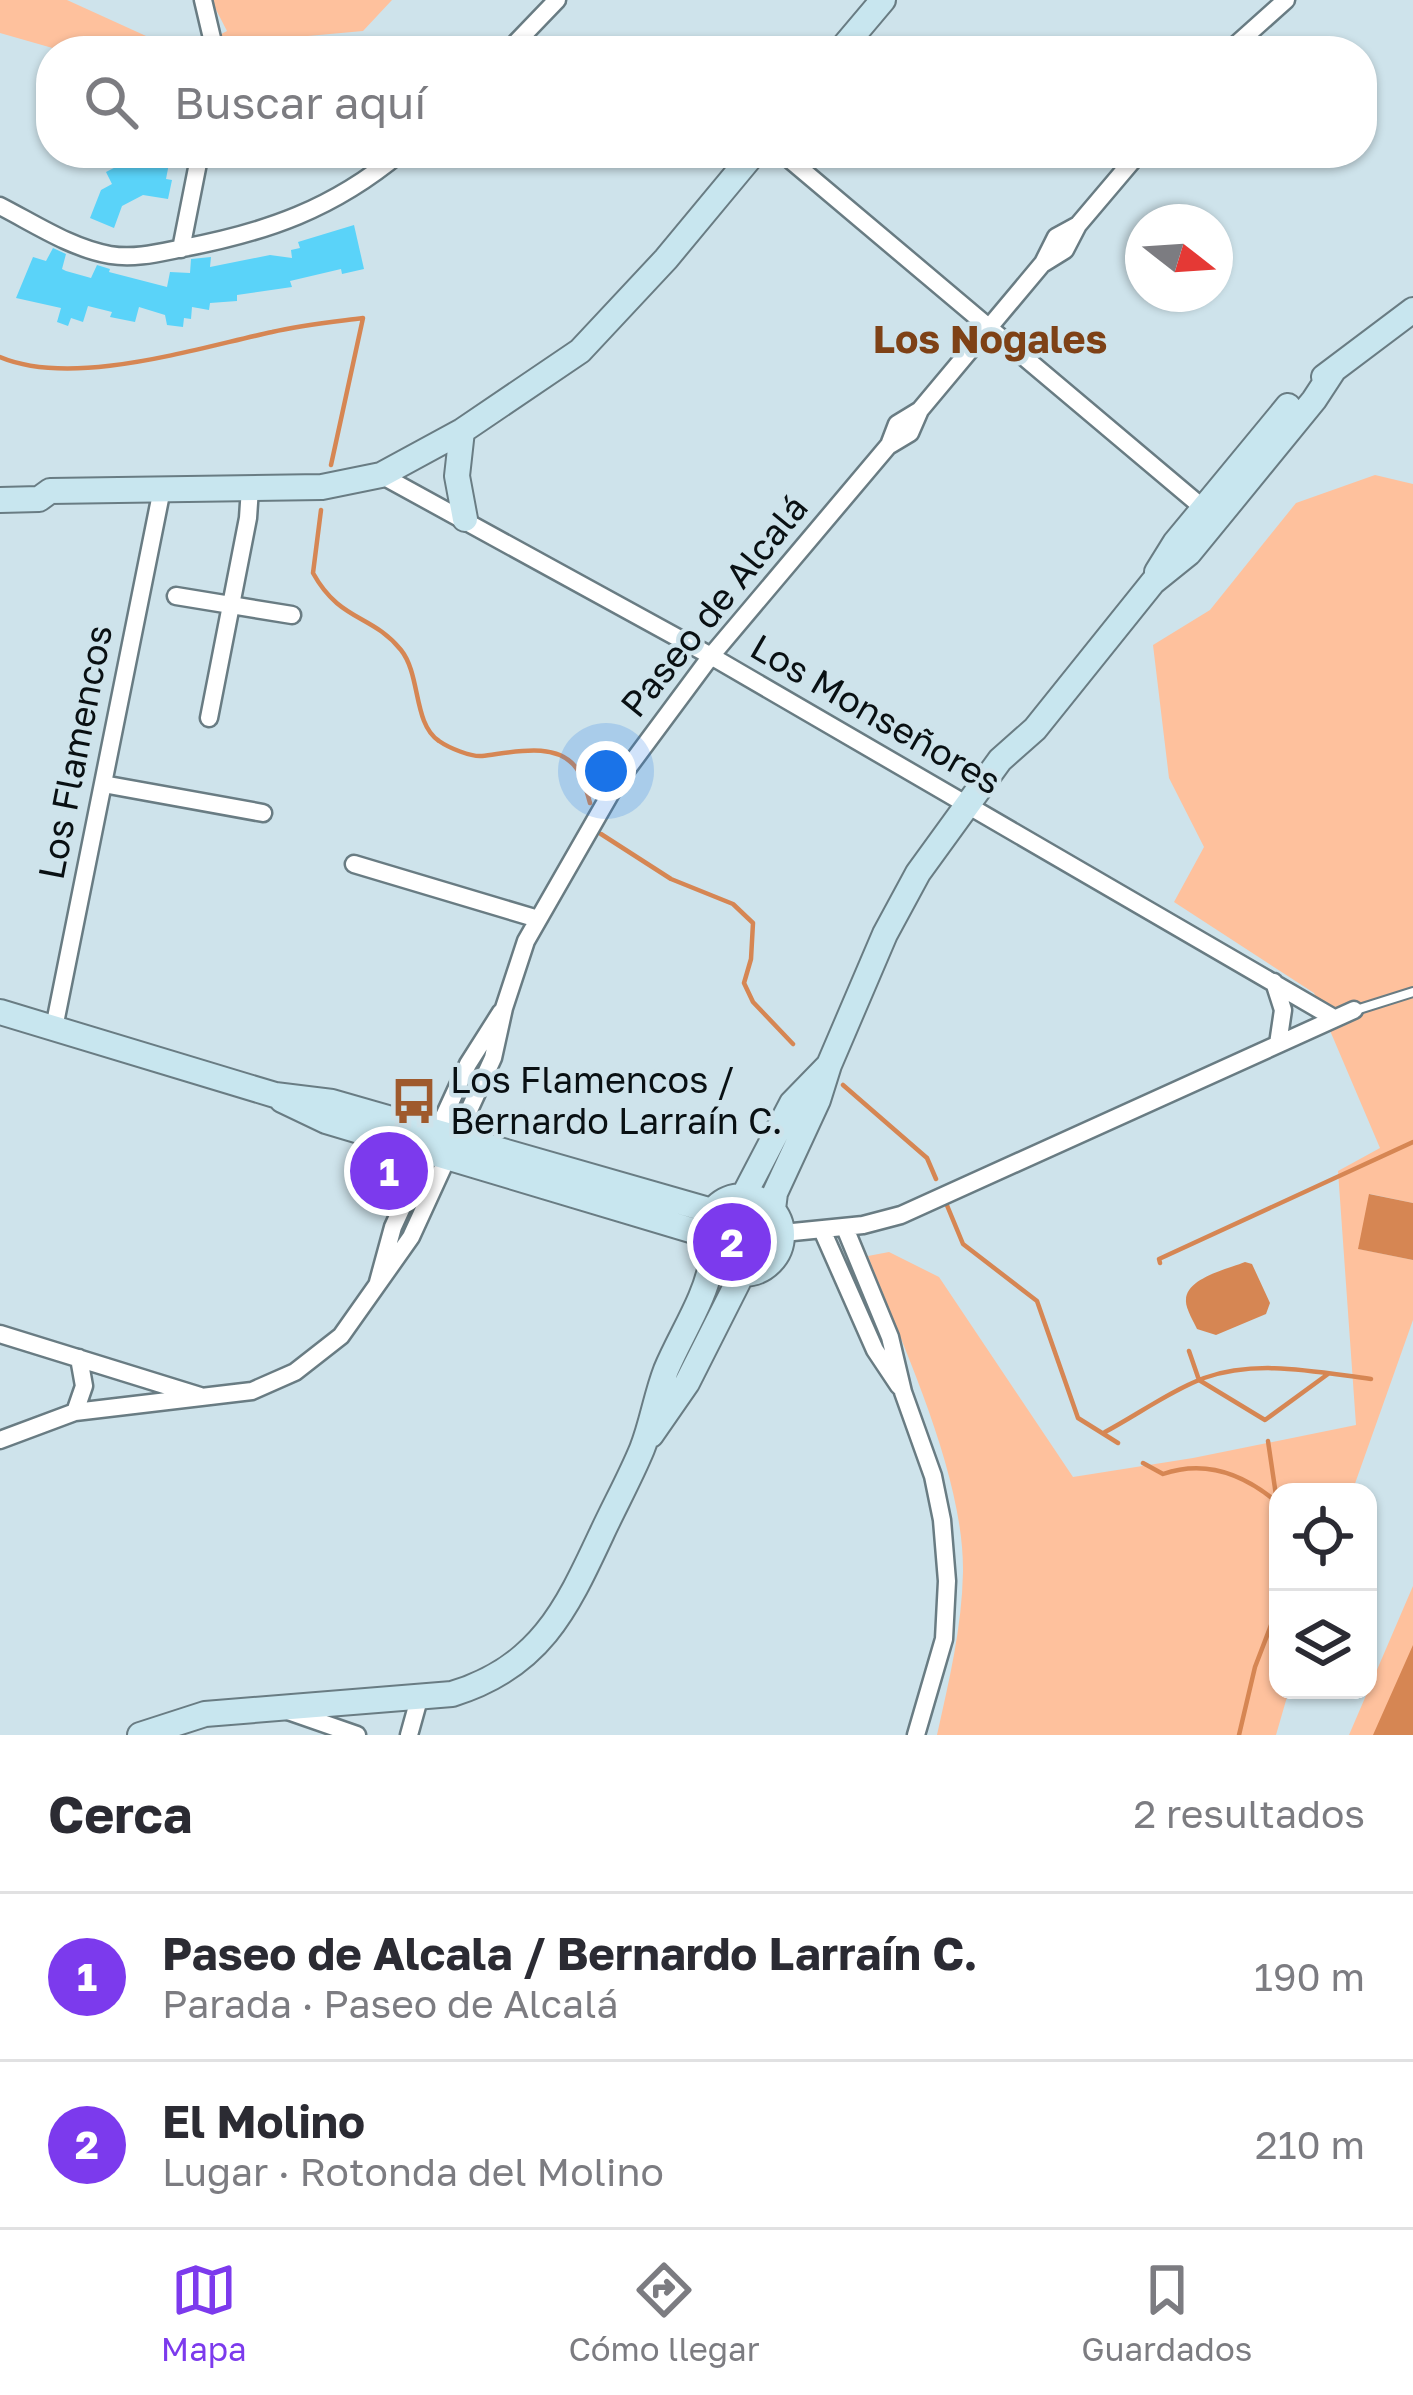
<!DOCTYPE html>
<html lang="es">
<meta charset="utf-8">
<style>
body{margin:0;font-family:"Golos Text",sans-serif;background:#f7f7f7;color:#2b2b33}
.controls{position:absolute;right:36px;bottom:36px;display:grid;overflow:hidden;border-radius:24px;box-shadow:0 3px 9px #0004}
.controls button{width:108px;height:108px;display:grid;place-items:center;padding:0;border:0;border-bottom:3px solid #e1e1e2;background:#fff;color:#2b2b33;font:60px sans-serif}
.compass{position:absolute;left:1125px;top:204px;width:108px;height:108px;border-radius:50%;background:#fff;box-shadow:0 3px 9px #0004;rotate:107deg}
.you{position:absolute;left:606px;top:771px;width:42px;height:42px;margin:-30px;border:9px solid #fff;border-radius:50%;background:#1a73e8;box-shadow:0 0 0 18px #1a73e833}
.badge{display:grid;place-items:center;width:78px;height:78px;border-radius:50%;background:#7c3aed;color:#fff;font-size:39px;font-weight:700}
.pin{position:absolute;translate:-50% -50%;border:6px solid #fff;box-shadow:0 3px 12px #0006}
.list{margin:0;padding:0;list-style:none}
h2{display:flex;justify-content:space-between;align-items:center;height:156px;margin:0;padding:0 48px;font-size:51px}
h2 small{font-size:39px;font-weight:400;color:#7c7c81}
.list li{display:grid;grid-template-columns:78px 1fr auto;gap:36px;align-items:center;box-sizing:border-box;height:168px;padding:0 48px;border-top:3px solid #e1e1e2}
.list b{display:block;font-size:45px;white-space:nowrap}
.list p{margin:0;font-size:39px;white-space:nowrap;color:#7c7c81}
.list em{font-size:39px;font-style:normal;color:#7c7c81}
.icon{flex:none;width:66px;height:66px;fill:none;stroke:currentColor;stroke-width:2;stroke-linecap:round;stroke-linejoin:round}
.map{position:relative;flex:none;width:1413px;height:1735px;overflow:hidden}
.search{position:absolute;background:#fff;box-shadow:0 3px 9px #0004;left:36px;right:36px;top:36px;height:132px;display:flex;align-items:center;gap:30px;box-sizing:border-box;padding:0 42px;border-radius:48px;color:#7c7c81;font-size:45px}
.sheet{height:492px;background:#fff}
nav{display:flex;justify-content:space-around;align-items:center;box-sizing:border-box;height:168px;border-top:3px solid #e1e1e2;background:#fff;font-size:33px;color:#7c7c81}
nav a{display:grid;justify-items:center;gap:6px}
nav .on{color:#7c3aed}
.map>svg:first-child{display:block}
.green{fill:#fec19d}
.water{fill:#d68653}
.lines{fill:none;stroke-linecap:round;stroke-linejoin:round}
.stream{stroke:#d68653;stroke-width:4.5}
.building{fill:#5ad3f9}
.lane-casing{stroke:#697c83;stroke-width:12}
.street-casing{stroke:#697c83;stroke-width:21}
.secondary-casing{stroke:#697c83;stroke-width:28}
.lane{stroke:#fff;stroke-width:8}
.street{stroke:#fff;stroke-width:16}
.secondary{stroke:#c8e6ef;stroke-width:24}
.labels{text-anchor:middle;stroke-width:9;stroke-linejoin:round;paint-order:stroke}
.street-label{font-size:36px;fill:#091013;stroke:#cee3eb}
.poi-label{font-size:36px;fill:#091013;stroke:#cee3eb;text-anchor:start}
.neighbourhood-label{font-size:39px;font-weight:bold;fill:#7e4116;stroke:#cee3eb}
</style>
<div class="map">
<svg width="1413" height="1735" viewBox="0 0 1413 1735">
<rect width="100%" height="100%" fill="#cee3eb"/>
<!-- green -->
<path class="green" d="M0 0H67L179 51H63L0 33Z
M211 0H392L363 31 308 36 278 51H189L227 31Z
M1375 475 1413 484V1203L1370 1194 1359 1249 1413 1260V1320L1352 1492H1278V1690H1289L1276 1735H937C949 1681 962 1627 963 1572 964 1474 903 1348 868 1256L889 1252 939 1277 1073 1477 1193 1458 1356 1425 1338 1171 1380 1148 1314 993 1174 902 1204 847 1169 778 1153 645 1210 610 1296 503Z
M715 1234a27 27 0 1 1 54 0a27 27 0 1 1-54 0Z
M1413 1586V1735H1349Z"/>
<!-- water -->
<path class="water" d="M1369 1194 1413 1203V1260L1358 1249Z
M1245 1262 1252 1264 1270 1303 1266 1314 1216 1335 1197 1329C1194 1322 1185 1308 1186 1300 1186 1278 1228 1269 1245 1262Z
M1413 1645V1735H1373Z"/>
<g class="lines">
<!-- stream -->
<path class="stream" d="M0 357C73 388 197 348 272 332 301 325 332 322 363 318L331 465
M321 510 313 573C340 622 372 614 401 650 421 675 413 724 439 741 449 748 471 757 482 756 510 753 557 740 577 769 584 778 587 793 590 803
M601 834 671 879 733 904 753 923 751 959 744 983 753 1002 793 1044
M843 1085 927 1158 936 1179
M946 1203 963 1244 1037 1301 1078 1418 1118 1443
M1160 1263 1159 1259 1413 1142
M1189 1351 1199 1380 1265 1420 1328 1374
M1105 1432C1137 1415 1170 1391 1204 1378 1258 1359 1316 1372 1371 1379
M1268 1441 1277 1502
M1143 1463 1163 1474C1206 1459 1244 1474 1278 1503
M1239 1735 1255 1667 1278 1607"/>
</g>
<!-- building -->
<path class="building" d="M143 153H171L166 179 172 180 168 199 143 195 122 206 114 228 90 218 101 190 112 184 106 172Z
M354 225 364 269 342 274 341 269 290 281 292 287 237 295V301L210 303 209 310 192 307 191 319 184 318 183 327 167 325 165 315 139 307 135 322 110 317 112 312 88 306 83 322 71 318 68 326 57 322 61 308 16 298 33 257 46 261 53 248 66 254 62 269 66 271 91 278 97 265 110 269 109 272 167 287 170 272 190 273 191 259 211 257 210 267 270 255 292 258 291 250 300 248 298 242Z"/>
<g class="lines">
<defs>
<path id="lane" d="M1356 1010 1413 992"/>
<path id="street" d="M203 0 215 51
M508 51 557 0
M1229 51 1286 0
M782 153 1208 512
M0 206C35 224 71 248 110 255 135 259 158 253 183 248 267 232 333 209 400 153
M181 249 200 153
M1044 263 1065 250 1078 225 1139 153
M890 445 910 433 920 410 1043 263 1056 237 1078 225
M381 475 711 656 1332 1017
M176 596 292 615
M209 718 248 518 250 488
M103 784 263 813
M354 864 538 919
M1274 982 1283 1010 1278 1044
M54 1028 162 489
M845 1228 890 1337 903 1392 933 1476 942 1520 947 1581 944 1639 916 1735
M822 1230 875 1350 899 1386
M783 1233 863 1225 901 1215 1354 1010
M378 1282 393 1227 468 1064 501 1012
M0 1334 200 1396
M75 1412 84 1386 79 1358
M0 1440 75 1412 252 1391 295 1372 341 1336 411 1237 493 1058 504 1008 526 941 616 784 711 656 889 445 897 424 920 410
M285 1710 357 1735
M409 1735 419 1699"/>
<path id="secondary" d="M840 51 883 0
M1324 377 1413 310
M462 431 457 476 465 519
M0 500 39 499 50 491 322 487 381 475 462 431 580 351 666 259 754 153
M1157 572 1175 543 1288 406
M0 1012 275 1095 332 1102 712 1211
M282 1100 326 1121 704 1234
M744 1195 792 1103 827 1067
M704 1235a39 39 0 1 1 78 0a39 39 0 1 1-78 0Z
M773 1209 775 1193 818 1100 829 1065 885 934 918 873 1000 760 1035 729 1153 582 1189 553 1314 400 1333 371
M651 1435 687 1383 742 1274
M140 1735 205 1714 452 1694C540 1667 566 1610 602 1533 615 1505 630 1478 642 1449 652 1424 656 1396 666 1370 681 1334 706 1298 712 1260"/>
</defs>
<!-- lane casing -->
<use href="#lane" class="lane-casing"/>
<!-- street casing -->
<use href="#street" class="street-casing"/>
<!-- secondary casing -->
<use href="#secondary" class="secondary-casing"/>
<!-- lane -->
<use href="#lane" class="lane"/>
<!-- street -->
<use href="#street" class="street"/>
<!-- secondary -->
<use href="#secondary" class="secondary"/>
</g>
<!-- icons -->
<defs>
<symbol id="bus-bare" viewBox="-9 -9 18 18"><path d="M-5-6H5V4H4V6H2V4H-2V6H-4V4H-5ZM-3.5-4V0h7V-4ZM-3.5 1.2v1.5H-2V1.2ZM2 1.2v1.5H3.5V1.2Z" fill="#9f5a2d" stroke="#cee3eb" stroke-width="2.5" paint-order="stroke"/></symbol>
</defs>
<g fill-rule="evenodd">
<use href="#bus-bare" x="381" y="1068" width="66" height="66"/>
</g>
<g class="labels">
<!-- street labels -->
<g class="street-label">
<text transform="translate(714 606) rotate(-51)" y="13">Paseo de Alcalá</text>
<text transform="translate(876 714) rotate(30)" y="13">Los Monseñores</text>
<text transform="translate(75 752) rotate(-79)" y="13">Los Flamencos</text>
</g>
<!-- poi labels -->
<g class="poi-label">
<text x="450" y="1093">Los Flamencos /<tspan x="450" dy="41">Bernardo Larraín C.</tspan></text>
</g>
<!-- neighbourhood labels -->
<g class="neighbourhood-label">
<text x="990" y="353">Los Nogales</text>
</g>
</g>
</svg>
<div class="controls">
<button><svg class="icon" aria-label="locate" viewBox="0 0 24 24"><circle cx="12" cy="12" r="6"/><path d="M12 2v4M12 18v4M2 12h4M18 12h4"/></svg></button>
<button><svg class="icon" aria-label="layers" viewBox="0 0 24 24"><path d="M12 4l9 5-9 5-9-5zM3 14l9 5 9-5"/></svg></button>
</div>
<svg class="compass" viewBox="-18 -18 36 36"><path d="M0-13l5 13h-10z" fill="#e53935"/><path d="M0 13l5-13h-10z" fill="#7c7c81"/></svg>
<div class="you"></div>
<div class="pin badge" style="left:389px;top:1171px">1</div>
<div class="pin badge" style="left:732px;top:1242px">2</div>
<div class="search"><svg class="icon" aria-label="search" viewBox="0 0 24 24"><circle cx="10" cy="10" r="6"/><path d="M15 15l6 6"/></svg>Buscar aquí</div>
</div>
<section class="sheet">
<h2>Cerca<small>2 resultados</small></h2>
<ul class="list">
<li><span class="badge">1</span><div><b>Paseo de Alcala / Bernardo Larraín C.</b><p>Parada · Paseo de Alcalá</p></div><em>190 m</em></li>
<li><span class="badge">2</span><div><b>El Molino</b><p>Lugar · Rotonda del Molino</p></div><em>210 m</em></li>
</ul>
</section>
<nav>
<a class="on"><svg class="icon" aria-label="map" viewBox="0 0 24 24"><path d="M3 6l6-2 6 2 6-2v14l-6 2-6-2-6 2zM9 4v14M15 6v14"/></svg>Mapa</a>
<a><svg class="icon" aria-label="directions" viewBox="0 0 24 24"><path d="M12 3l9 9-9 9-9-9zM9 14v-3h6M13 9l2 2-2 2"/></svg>Cómo llegar</a>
<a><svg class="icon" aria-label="saved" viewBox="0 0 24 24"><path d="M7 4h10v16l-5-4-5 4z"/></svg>Guardados</a>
</nav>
